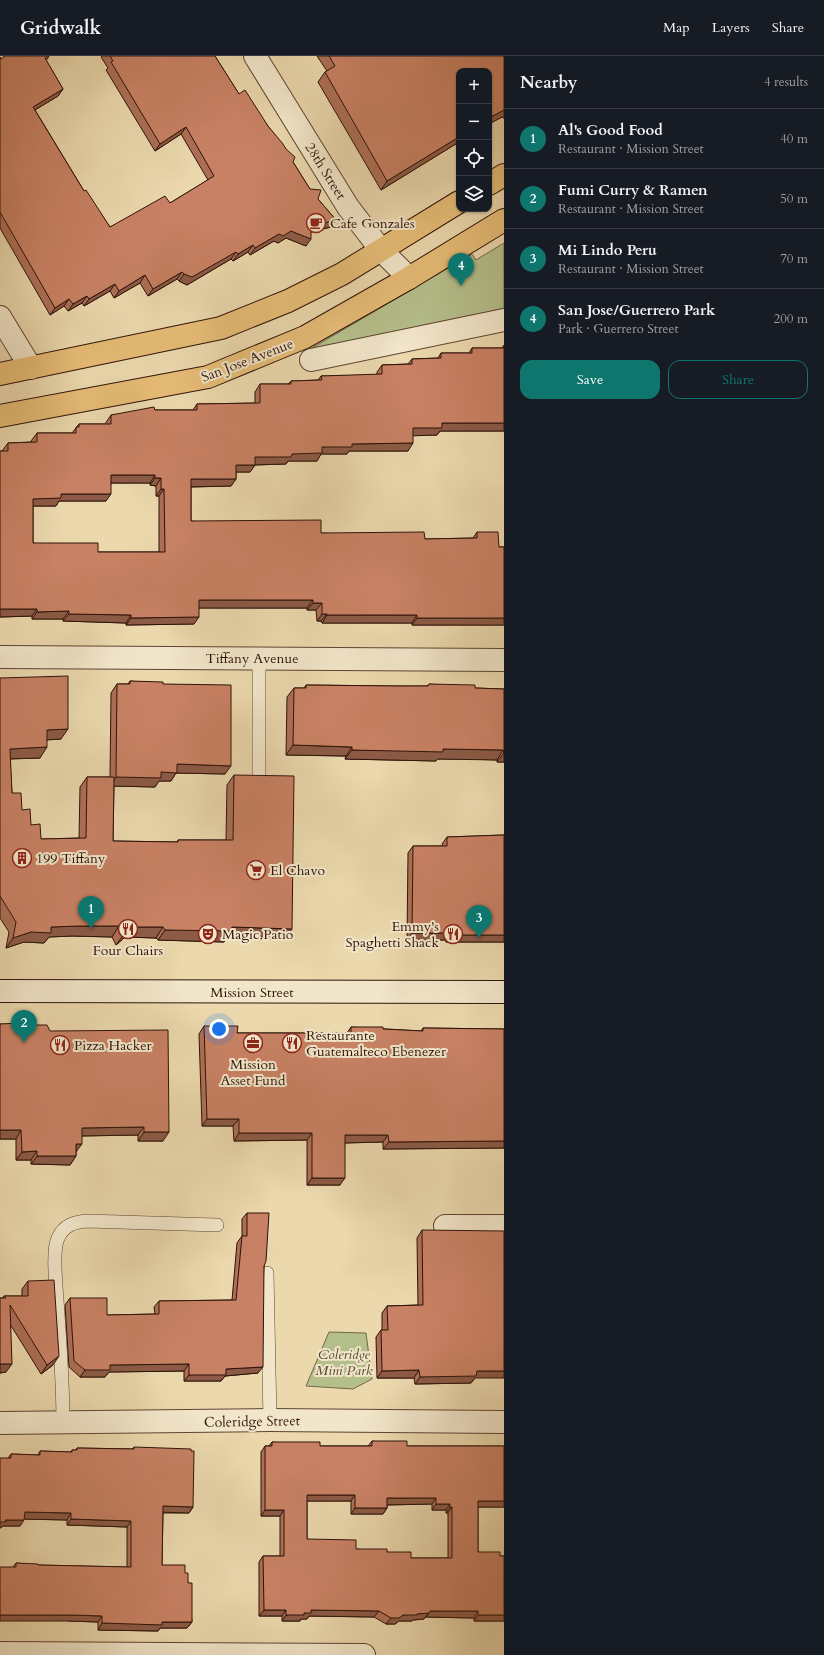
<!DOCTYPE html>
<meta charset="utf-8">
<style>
body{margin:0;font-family:Cardo,serif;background:#20242c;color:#f1f3f6}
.controls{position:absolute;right:12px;top:12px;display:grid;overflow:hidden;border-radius:8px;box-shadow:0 1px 3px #0004}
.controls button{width:36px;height:36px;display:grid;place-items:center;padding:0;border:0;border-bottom:1px solid #363941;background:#171b24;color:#f1f3f6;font:20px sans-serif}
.you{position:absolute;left:219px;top:973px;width:14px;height:14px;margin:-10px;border:3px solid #fff;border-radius:50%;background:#1a73e8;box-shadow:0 0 0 6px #1a73e833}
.badge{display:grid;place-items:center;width:26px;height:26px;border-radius:50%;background:#0f766e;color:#fff;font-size:13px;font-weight:700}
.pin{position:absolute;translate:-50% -33px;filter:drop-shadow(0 1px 2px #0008)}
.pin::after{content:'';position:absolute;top:21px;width:14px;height:12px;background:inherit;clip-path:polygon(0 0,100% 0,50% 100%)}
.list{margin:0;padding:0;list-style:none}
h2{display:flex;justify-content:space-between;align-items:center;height:52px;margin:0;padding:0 16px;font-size:17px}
h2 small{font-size:13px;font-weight:400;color:#9ea1a6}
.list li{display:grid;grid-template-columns:26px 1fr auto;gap:12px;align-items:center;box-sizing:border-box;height:60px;padding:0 16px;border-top:1px solid #363941}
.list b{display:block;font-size:15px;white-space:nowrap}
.list p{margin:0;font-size:13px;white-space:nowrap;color:#9ea1a6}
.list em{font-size:13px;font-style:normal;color:#9ea1a6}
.actions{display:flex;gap:8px;padding:12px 16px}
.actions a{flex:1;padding:9px 0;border:1px solid #0f766e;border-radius:12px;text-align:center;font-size:14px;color:#0f766e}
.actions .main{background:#0f766e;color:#fff}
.icon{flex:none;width:22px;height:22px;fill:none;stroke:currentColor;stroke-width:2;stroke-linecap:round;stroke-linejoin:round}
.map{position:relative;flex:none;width:504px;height:1599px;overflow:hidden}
header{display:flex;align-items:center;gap:24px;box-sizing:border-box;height:56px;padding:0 20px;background:#171b24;border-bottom:1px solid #363941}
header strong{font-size:19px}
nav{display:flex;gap:22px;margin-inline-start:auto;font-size:14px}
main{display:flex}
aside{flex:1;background:#171b24}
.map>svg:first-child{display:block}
.green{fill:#b5bf8b;stroke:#72684a}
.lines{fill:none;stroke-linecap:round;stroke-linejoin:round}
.lane-casing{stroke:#5d4431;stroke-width:14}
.street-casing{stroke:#5d4431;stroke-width:24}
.secondary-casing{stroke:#2e1208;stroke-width:24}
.primary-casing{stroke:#2e1208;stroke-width:24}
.lane{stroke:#f2e6ca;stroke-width:13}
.street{stroke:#f2e6ca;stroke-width:22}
.secondary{stroke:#f2e6ca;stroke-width:22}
.primary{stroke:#e6bc76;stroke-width:22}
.wall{fill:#ac6f56;stroke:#2e1208;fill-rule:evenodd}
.shaded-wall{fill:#8c5a46;stroke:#2e1208}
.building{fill:#c88164;stroke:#2e1208;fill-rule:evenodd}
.labels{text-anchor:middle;stroke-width:4;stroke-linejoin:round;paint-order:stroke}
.street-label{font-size:14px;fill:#2e1208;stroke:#f2e6ca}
.poi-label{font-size:14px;fill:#2e1208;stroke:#f2e6ca;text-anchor:start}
.park-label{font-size:14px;font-style:italic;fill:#56462f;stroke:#f2e6ca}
</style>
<header>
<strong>Gridwalk</strong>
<nav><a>Map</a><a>Layers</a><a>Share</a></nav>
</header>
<main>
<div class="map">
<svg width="504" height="1599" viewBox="0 0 504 1599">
<rect width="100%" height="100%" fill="#ebd8ad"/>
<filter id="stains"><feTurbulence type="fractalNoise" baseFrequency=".005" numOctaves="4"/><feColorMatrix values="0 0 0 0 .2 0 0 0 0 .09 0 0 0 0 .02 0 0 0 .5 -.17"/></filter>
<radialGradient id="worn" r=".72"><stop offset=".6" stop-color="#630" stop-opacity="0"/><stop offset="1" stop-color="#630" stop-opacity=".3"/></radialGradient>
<!-- green -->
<path class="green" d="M504 187V256L307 295 472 198 476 204Z
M329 1276 366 1277 372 1323 353 1333 306 1330Z"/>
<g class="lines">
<defs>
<path id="lane" d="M259 722V602
M267 1217 270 1364
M63 1367C63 1326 60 1285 57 1244 56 1229 52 1195 58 1182 64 1169 74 1166 87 1165L217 1169"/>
<path id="street" d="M255 0 348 151 381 194 409 222
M0 261 31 312
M311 304 504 264
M0 601 504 604
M445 1170H504
M0 1367 270 1364 504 1366
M0 1597 364 1599"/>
<path id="secondary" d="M0 935 504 936"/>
<path id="primary" d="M489 128 504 119
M0 318 221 272 288 245 342 218 459 146
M0 360 208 321 305 281 409 222 504 164"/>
</defs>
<!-- lane casing -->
<use href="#lane" class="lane-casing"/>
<!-- street casing -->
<use href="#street" class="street-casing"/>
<!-- secondary casing -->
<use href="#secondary" class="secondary-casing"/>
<!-- primary casing -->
<use href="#primary" class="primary-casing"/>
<!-- lane -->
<use href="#lane" class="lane"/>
<!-- street -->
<use href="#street" class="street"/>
<!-- secondary -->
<use href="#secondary" class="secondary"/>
<!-- primary -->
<use href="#primary" class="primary"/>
</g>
<!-- wall -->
<path class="wall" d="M5 0H49L46 4 63 33 58 40 35 54 84 135 110 171 170 147 208 124 181 78 155 95 106 14 108 12 101 1 102 0H215L239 38 268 70 293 106 310 133 318 143 336 164 331 171 311 176 306 190 286 182 278 187 274 185 250 199 248 196 233 205 231 203 187 229 179 225 177 223 148 240 140 227 114 242 110 235 84 250 82 247 68 255 64 250 50 259 0 172V1L1 3Z
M317 0H504V62L502 61 489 68V15H459V86L381 134 318 26 325 16 327 15Z
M504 289V375H440L437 379H413L408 395H349L347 398H321L317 405H288L286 408 255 409 250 416H236V423L231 430 191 431V465L321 477 425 483 473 482 477 476 499 491H504V569H412V567H322L321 565H317L316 554H307V552H199L194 568 126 569V567L63 565V563H32V560L0 561V395H2L8 387 31 386V385L37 377H72L79 368H105L111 359 155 354H193L197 348 255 347V336L260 328H288L291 325 318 324 321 320 377 319V316L382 309 408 308 412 303 438 302 441 297H469L472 292H502ZM111 427H150V429L156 430V440H159V496H98L33 487V450H56L59 445H106Z
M0 622 61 683 47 684 40 702 10 703 12 737 31 769 41 783 79 782 80 731 87 721H110L111 637 117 628H128L130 625 163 628 225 718 176 717 171 725H159L155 731 114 730 113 785 177 786 178 784H226L227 729 234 719 285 883 227 882 224 886 158 884 156 882 125 881 116 889 112 881 72 880 49 881 44 887 24 886 6 892 9 876 0 862Z
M429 628 475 632 504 633V706H497V704L468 703H438L436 705 345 703 346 700 286 699 287 641 294 632H304L306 629 397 630H427Z
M504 779V886H446L445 884H407L408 797 413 790H443L442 788 447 781Z
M0 968 20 969 50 975 163 1085H138V1079L82 1080 76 1096V1100L70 1109 31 1108V1104H16V1083H0Z
M204 970 237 977H347L351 971 421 975 423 972 504 973V1092L383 1093V1086L345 1087 340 1129H307V1084L234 1085 233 1070H202L199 978Z
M247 1157 264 1210 258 1317 225 1320 221 1325H184V1315L109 1316 105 1321H80L69 1311 65 1249 70 1242 107 1259 155 1258 154 1251 159 1245 232 1244 237 1187 242 1180V1163Z
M422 1174 475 1322 471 1327 415 1328 414 1322H377L376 1281 381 1274H382V1257L387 1250 418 1249 417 1182Z
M28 1225 53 1309 41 1318 10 1268 6 1316 0 1317V1242H3L4 1240H22V1233Z
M372 1385 407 1390H504V1451H478V1496L500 1500H504V1565H474V1562L426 1561 424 1563 413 1564 412 1565H399L395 1568H386L374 1561 309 1560 307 1563H301L300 1565H282V1560H259V1506L263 1500H280V1460H261V1396L265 1390H269L272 1386 320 1390H368ZM307 1445H351V1458H383L387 1452V1449L432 1448V1454H446V1457H448V1502H411L387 1496 356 1493 307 1483Z
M134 1391 193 1451 189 1457H163L162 1509 185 1517 188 1527 192 1566 187 1572H160L158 1575 98 1574V1566L68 1565 13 1511 16 1507 38 1509 127 1511V1471L67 1469V1464L24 1463 20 1470H3L1 1472 8 1402 11 1398 38 1399 40 1395 71 1396 72 1394H76L77 1392 132 1393Z"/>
<!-- shaded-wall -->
<path class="shaded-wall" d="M47 0H49L46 5 45 2Z
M63 33 58 40 28 58 33 51Z
M504 54V62L502 61 489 68V62Z
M186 71 181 78 155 95 160 88Z
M459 81V86L381 134 387 125Z
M336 164 331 171 306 177 311 170Z
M291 175 311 183 306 190 286 182 278 187 274 185 250 199 255 192 279 178Z
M253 189 248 196 233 205 238 198Z
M236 196 231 203 187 229 179 225 184 218Z
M182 216 177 223 148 240 153 233Z
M145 219 140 227 114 242 119 235Z
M115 228 110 235 84 250 89 243Z
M87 240 82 247 68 255 73 248Z
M69 243 64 250 50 259 55 252Z
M442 367H504V375H440L437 379 407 380 413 372Z
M413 387 408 395H349L347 398H321L317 405H288L286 408 250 409 255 401 292 398 322 391 352 388Z
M236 409H255L250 416H231Z
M111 419H155L150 427H106Z
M155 422H161L156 430 150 429Z
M191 423H236L231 430 186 431Z
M161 433H164L159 440H156Z
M61 438H111L106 445H59L56 450H27L33 443Z
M199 544H313L307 552H193Z
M313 547H322L316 554H307Z
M0 553H37L32 560 0 561Z
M69 555 63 563H32L37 556Z
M69 558 131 559 126 567 63 565Z
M322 558H327L321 565H317Z
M327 559H417L412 567H322Z
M199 561 194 568 126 569 131 562Z
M417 562H504V569H412Z
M68 673 61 683 39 684 47 674Z
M293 689 352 691 346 700 286 699Z
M47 691 40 702 2 703 10 693Z
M443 693 503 694 497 704 438 703 436 705 345 703 352 694Z
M504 697V706H497Z
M177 708 231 710 225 718 176 717 171 725H159L155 731 110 730 116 721 161 716Z
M79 870H119L112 881 72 880 49 881 44 887 24 886 6 892 13 882 31 876 51 871Z
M133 871H163L156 882 125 881 116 889 124 878Z
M232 871 292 873 285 883 227 882 224 886 158 884 165 874Z
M412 877H450L445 884H407Z
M451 879H504V886H446Z
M207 1063H239L233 1070H202Z
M144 1071 138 1079 76 1080 82 1072Z
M0 1074H21L16 1083H0Z
M144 1076H169L163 1085H138Z
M239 1077H312L307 1084 234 1085Z
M345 1079H388L383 1086 340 1087Z
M504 1085V1092L383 1093 389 1086Z
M76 1088H82L76 1096Z
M37 1095 31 1104H16L22 1096Z
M37 1100H76L70 1109 31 1108Z
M312 1122H345L340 1129H307Z
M59 1300 53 1309 41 1318 47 1309Z
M0 1308H12L6 1316 0 1317Z
M189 1308 184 1315 109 1316 105 1321H80L85 1314 110 1309Z
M263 1311 258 1317 225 1320 221 1325H184L189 1319 226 1313Z
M419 1314 414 1322H377L382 1315Z
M477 1315H504V1322H475L471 1327 415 1328 420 1321Z
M307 1439H355L351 1445H303Z
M387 1442H436L432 1448 383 1449Z
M478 1445H504V1451H474Z
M436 1448H450L446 1454H432Z
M163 1450 193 1451 189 1457 158 1456Z
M450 1451H452L448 1457H446Z
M355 1452H387L383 1458H351Z
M265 1454H284L280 1460H261Z
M25 1456 71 1457 67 1464 20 1463Z
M71 1463 131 1465 127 1471 67 1469Z
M5 1464H24L20 1470H3L1 1472H0V1466Z
M264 1554H286L282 1560H259Z
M311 1554 379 1555 374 1561 309 1560 307 1563H301L300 1565H282L286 1559 304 1557Z
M430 1555H478L474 1562 426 1561Z
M429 1557 424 1563 413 1564 412 1565H399L395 1568H386L391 1562 403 1559Z
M0 1559H72L102 1560 98 1566 68 1565H0Z
M478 1559H504V1565H474Z
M162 1566H192L187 1572H160L158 1575 98 1574 102 1567Z"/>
<!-- building -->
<path class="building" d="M5 0H47L45 2 63 33 33 51 84 135 86 134 110 171 165 140 170 147 214 120 186 71 160 88 111 6 113 5 110 0H215L239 38 245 34 268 70 283 88 286 93 295 101 293 106 310 133 321 134 318 143 336 164 311 170V183L291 175 283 180 279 178 255 192 253 189 238 198 236 196 192 221 184 218 182 216 153 233 145 219 119 235 115 228 89 243 87 240 73 248 69 243 55 252 0 156V1L1 3Z
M329 0H504V54L489 62V15H459V81L387 125 325 16 335 10Z
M472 292H504V367H442V372H413V387L352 388V391H322V397L292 398 291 401H255V409H236V423H191V465L321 464V477L424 476 425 483 477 482V476H498L499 491H504V562H417V559H327V558H322V547H313V544H199V561L131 562V559L69 558V555L37 556V553H0V395H8V387L37 386V377H76V371H79V368H111V359L154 351 155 354H197V348L260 347V328H291V325L322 324 321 320 382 318V309L412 308V303L441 302V297H472ZM111 419H155V422H161V433H164L165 496H98V487H33V443L61 442V438H111Z
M68 620V673L47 674V691L10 693 12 737H21L22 754 30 753 31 769 40 768 41 783 86 782 87 721H114L113 785 178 786V784H233L234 719 294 720 292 873 232 871 231 875 165 874 163 871H133L124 878 119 870H79L51 871V877L31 876 13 882 16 866 0 840V622Z
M130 625 163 626V628L231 629V710L177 708V717L161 716V722L116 721 117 628H130Z
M429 628 475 629V632L504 633V697L503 694 443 693V696L352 694V691L293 689 294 632H306V629L397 630H428Z
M504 779V879H451L450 877H412L413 790H447V781Z
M20 967V969H47L50 975 168 974 169 1076H144V1071L82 1072V1088H76V1100H37V1095L22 1096 21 1074H0V968Z
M204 970H238L237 977H351V971H383V973L423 975V972L504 973V1085L389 1086 388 1079H345V1122H312V1077H239V1063H207Z
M247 1157H269L266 1205 264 1210 263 1311 226 1313V1319H189V1308L110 1309V1314H85L74 1305 70 1242H107V1259L159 1258V1245L236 1244 242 1180H247Z
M422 1174 504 1175V1315H477L476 1320 420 1321 419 1314 382 1315 381 1274H388L387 1250 423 1249Z
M54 1224 59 1300 47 1309 10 1249 12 1308H0V1242H6L4 1240H28V1225Z
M372 1385H407V1390H504V1445H478V1496H500V1500H504V1559H478V1555H430L429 1557 417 1558V1559H403L399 1562H391L379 1555 311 1554V1557H304V1559H286V1554H264L263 1500H284V1454H265V1390H272V1386H320V1390H372ZM307 1439H355V1452H387V1442H436V1448H450V1451H452V1502H411V1496H387V1493H356V1484L307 1483Z
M134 1391 191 1393V1395H194L193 1451 163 1450 162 1509H185V1517H188V1527H192V1566H162V1569L102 1567V1560L72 1559H0V1511H16V1507L38 1508V1509L131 1511V1465L71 1463V1457L25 1456 24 1464H5L6 1466H0V1402H11V1398L40 1399V1395L72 1396V1394H77V1392L134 1393Z"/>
<!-- icons -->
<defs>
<symbol id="cafe-ring" viewBox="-11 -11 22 22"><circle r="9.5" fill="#f2e6ca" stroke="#8f2418" stroke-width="1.5"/><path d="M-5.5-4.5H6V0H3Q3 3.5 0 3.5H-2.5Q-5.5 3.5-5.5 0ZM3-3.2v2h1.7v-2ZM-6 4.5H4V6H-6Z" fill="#8f2418"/></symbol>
<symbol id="building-ring" viewBox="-11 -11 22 22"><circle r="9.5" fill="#f2e6ca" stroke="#8f2418" stroke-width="1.5"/><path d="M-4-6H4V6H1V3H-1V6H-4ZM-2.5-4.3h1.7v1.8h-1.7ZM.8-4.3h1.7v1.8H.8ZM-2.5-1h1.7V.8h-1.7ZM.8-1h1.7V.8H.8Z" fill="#8f2418"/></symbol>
<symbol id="supermarket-ring" viewBox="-11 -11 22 22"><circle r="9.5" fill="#f2e6ca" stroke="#8f2418" stroke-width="1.5"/><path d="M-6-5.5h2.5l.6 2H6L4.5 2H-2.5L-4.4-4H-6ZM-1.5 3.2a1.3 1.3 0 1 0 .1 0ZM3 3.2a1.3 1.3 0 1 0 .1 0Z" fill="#8f2418"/></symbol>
<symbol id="restaurant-ring" viewBox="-11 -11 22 22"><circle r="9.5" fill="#f2e6ca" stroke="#8f2418" stroke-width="1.5"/><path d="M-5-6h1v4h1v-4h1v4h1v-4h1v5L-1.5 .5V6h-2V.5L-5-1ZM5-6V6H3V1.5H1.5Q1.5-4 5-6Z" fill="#8f2418"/></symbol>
<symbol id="theatre-ring" viewBox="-11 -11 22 22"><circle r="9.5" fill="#f2e6ca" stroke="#8f2418" stroke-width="1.5"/><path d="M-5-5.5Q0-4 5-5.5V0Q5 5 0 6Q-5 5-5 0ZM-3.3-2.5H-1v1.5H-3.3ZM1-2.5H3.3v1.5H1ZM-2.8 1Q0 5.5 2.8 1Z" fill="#8f2418"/></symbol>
<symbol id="office-ring" viewBox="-11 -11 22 22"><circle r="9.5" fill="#f2e6ca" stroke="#8f2418" stroke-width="1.5"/><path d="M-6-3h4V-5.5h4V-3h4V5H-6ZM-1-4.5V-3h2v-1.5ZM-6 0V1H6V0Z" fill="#8f2418"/></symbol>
</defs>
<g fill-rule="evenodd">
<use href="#cafe-ring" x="305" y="156" width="22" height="22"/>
<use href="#building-ring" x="11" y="791" width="22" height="22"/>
<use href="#supermarket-ring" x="245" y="803" width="22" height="22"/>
<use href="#restaurant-ring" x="117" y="862" width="22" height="22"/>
<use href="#theatre-ring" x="197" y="867" width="22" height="22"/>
<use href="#restaurant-ring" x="442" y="867" width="22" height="22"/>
<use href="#office-ring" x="242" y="976" width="22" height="22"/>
<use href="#restaurant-ring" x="281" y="976" width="22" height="22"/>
<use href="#restaurant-ring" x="49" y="978" width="22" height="22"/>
</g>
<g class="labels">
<!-- street labels -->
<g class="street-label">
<text transform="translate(326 115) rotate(58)" y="5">28th Street</text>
<text transform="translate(247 304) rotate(-21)" y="5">San Jose Avenue</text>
<text x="252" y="607">Tiffany Avenue</text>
<text x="252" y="941">Mission Street</text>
<text transform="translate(252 1365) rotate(-1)" y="5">Coleridge Street</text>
</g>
<!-- poi labels -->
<g class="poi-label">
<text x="330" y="172">Cafe Gonzales</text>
<text x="36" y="807">199 Tiffany</text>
<text x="270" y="819">El Chavo</text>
<text x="439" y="875" text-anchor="end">Emmy's<tspan x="439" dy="16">Spaghetti Shack</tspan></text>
<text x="222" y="883">Magic Patio</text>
<text x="128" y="899" text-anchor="middle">Four Chairs</text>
<text x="306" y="984">Restaurante<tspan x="306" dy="16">Guatemalteco Ebenezer</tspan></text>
<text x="74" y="994">Pizza Hacker</text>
<text x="253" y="1013" text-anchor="middle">Mission<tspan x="253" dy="16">Asset Fund</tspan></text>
</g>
<!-- park labels -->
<g class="park-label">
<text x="344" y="1303">Coleridge<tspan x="344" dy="16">Mini Park</tspan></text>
</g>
</g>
<rect width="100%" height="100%" filter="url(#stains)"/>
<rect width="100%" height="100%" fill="url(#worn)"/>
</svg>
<div class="controls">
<button>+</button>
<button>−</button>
<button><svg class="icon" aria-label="locate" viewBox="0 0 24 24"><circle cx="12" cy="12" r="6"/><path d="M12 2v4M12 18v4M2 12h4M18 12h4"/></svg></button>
<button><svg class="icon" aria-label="layers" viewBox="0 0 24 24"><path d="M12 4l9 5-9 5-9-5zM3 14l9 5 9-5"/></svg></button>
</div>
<div class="you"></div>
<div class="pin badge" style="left:91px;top:873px">1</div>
<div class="pin badge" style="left:24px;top:987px">2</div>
<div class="pin badge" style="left:479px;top:882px">3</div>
<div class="pin badge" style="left:461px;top:230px">4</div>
</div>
<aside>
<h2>Nearby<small>4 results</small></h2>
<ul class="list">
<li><span class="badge">1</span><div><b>Al's Good Food</b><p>Restaurant · Mission Street</p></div><em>40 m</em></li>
<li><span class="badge">2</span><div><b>Fumi Curry &amp; Ramen</b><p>Restaurant · Mission Street</p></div><em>50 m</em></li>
<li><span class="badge">3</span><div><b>Mi Lindo Peru</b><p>Restaurant · Mission Street</p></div><em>70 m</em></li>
<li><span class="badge">4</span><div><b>San Jose/Guerrero Park</b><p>Park · Guerrero Street</p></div><em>200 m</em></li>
</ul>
<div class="actions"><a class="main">Save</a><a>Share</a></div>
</aside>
</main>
